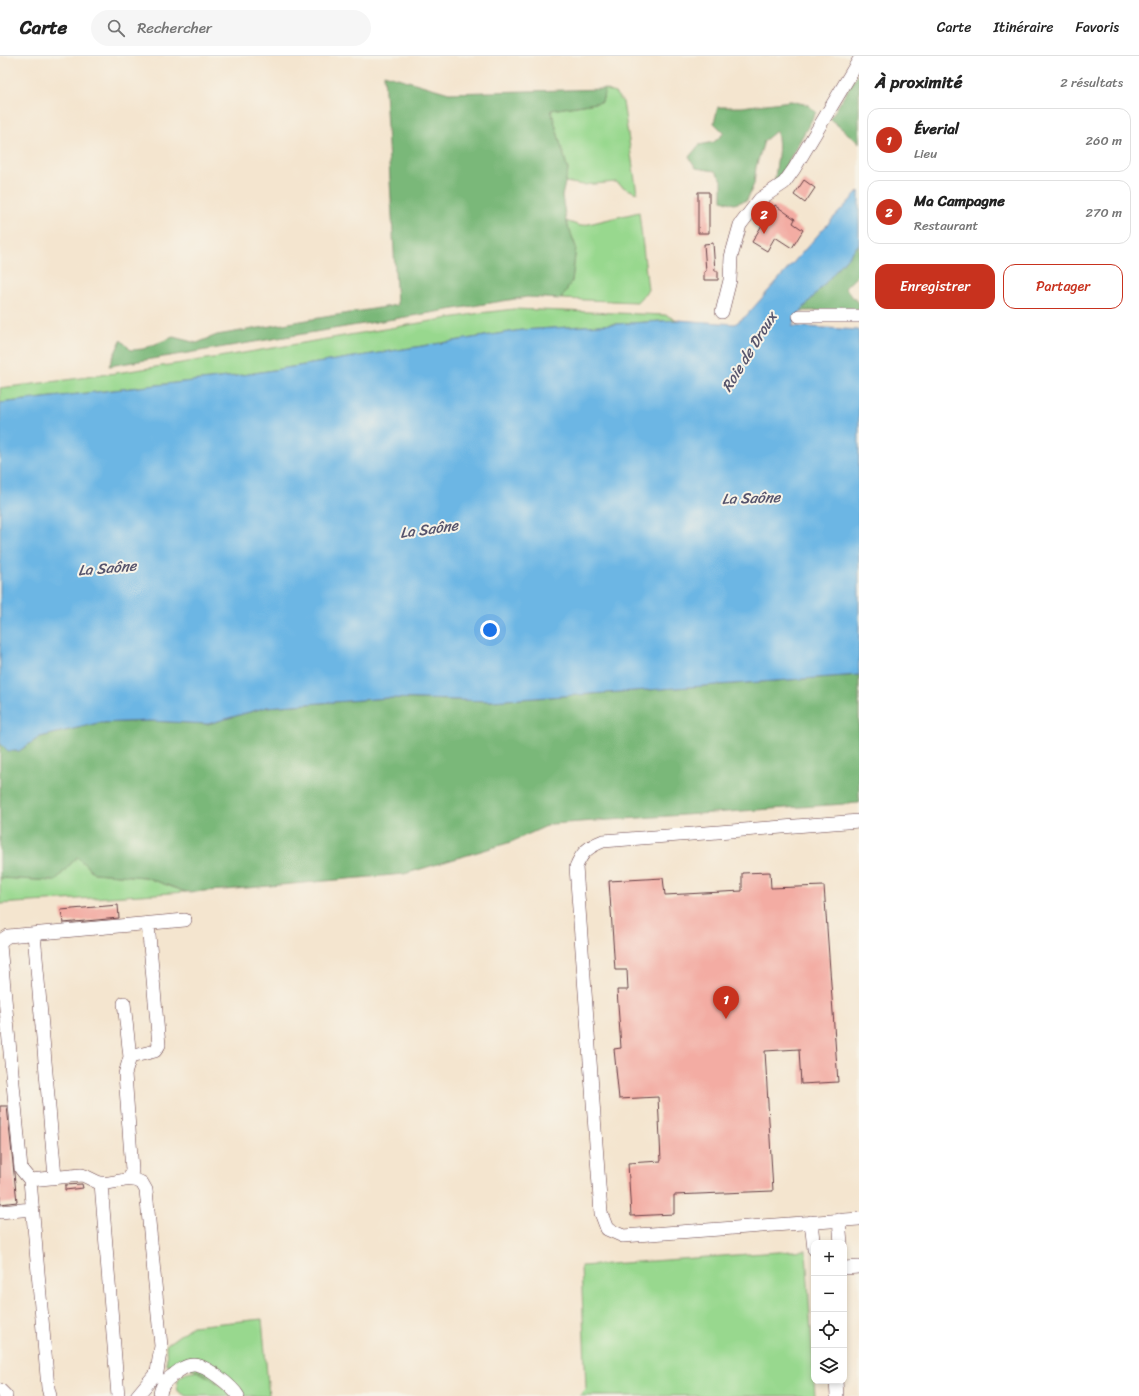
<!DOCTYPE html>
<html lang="fr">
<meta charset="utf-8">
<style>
body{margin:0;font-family:Sriracha,sans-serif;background:#f6f6f6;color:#222}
.controls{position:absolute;right:12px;bottom:12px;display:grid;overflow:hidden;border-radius:8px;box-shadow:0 2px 6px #0003}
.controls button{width:36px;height:36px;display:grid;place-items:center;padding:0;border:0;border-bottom:1px solid #e0e0e0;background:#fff;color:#222;font:20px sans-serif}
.you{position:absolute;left:490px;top:574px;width:14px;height:14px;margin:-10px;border:3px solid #fff;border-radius:50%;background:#1a73e8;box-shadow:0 0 0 6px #1a73e833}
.badge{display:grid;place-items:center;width:26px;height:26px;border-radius:50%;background:#c8321e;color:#fff;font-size:13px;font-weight:700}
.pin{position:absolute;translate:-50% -33px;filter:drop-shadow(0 1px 2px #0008)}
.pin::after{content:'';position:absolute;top:21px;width:14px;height:12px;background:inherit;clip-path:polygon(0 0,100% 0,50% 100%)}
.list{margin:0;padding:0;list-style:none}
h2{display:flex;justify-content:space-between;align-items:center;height:52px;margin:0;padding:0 16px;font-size:17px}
h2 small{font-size:13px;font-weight:400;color:#767676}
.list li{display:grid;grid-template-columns:26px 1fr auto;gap:12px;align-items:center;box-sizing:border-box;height:64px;margin:0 8px 8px;padding:0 8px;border:1px solid #e0e0e0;border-radius:12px}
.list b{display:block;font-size:15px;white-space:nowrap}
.list p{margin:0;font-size:13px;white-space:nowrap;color:#767676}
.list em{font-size:13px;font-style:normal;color:#767676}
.actions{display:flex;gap:8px;padding:12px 16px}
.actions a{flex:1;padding:9px 0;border:1px solid #c8321e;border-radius:12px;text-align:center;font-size:14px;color:#c8321e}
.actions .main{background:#c8321e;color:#fff}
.icon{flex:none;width:22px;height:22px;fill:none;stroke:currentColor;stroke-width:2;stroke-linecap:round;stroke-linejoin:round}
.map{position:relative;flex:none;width:859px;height:1340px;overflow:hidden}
header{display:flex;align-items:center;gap:24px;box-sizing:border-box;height:56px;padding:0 20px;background:#fff;border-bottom:1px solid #e0e0e0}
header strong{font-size:19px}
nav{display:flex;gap:22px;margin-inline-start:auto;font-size:14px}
.search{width:280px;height:36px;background:#f6f6f6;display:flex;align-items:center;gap:10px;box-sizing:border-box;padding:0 14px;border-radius:22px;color:#767676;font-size:15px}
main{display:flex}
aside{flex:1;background:#fff}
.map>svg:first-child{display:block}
.green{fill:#98d88e;stroke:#717c5c}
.forest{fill:#7ab879;stroke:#626c52}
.water{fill:#6cb6e4;stroke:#5b6a88}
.building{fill:#f3aca3}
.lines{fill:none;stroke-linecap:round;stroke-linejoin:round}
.minor-casing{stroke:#643d44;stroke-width:14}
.minor{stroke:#fff;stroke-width:13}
.labels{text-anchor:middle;stroke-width:4;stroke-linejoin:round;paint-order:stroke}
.water-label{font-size:15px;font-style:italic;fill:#56546c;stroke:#f7f3e8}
</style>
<header>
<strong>Carte</strong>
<div class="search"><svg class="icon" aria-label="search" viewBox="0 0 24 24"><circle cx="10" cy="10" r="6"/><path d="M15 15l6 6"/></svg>Rechercher</div>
<nav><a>Carte</a><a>Itinéraire</a><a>Favoris</a></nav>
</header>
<main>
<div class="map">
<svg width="859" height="1340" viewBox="0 0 859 1340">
<rect width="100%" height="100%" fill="#f7f3e8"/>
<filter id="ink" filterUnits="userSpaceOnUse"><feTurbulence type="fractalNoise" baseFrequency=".025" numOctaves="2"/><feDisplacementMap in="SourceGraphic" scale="8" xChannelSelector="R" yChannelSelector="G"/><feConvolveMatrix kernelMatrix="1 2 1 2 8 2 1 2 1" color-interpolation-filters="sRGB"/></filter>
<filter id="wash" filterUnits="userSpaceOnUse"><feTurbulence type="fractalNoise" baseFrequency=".012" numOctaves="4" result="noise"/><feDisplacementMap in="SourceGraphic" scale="16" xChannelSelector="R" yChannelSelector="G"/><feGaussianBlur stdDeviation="0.9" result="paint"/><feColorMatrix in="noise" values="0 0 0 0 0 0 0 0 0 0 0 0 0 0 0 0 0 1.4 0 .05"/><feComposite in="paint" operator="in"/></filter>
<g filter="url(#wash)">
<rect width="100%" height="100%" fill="#f4e5cf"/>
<!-- green -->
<path class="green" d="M605 33 615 37 623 46 637 137 625 132 616 126 583 129 565 126 568 114 551 54 602 46Z
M639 156 648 234 637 246 561 243 572 225 576 191 566 165 580 170Z
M514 253 665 259 678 264 522 274 236 320 0 347V332C161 314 320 283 480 257Z
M77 801 94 817 145 821 186 836 0 848V822L55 825Z
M806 1194 815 1340H579L586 1333 581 1210Z
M262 1263 269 1340H245L181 1307 174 1309H167L166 1289 192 1270Z
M201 1315 234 1340H186L178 1335C173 1318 188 1316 201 1315Z"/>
<!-- forest -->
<path class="forest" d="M859 16V87L830 63Z
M384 18 449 37 605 33 602 46 551 54 568 114 562 140 566 165 576 191 572 225 561 243 527 241 109 310 121 284 131 294 143 293 173 281 197 287 217 279 397 249Z
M791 45 808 49 816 56 775 129C774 111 783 91 776 75L764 85 756 111 754 128 747 144 734 148 722 144V124L715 115 696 112 689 101 699 89 714 86 724 77 714 67 718 51H741Z
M859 188V218L845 232 859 248V254L801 255Z
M859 619V747L551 768 511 786 404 818 224 834 186 836 145 821 94 817 77 801 55 825 0 822V687L8 695H19L40 681 98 667 150 665 208 668 267 651 387 642 492 645Z"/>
<!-- water -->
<path class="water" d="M859 135V188L801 255 792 270 859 274V619L492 645 387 642 267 651 208 668 150 665 98 667 40 681 19 695H8L0 687V347L236 320 522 274 678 264 735 268 746 260 825 171Z"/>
<g id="blocks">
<!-- building -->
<path class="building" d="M804 124 815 132 805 147 794 139Z
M698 136H709V177H698Z
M768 147 774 151 775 149 795 163 793 167 803 174 792 192 775 181 767 195 752 186 762 169 760 167 763 162 758 159Z
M713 187 715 215H718V224H704V216L706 215 704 188Z
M770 816 771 832 824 830 838 1026 801 1028 799 993 765 995 773 1135 674 1139V1158L631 1160 628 1107 661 1105 658 1041 619 1043 614 993 621 992 617 934H628L627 914H615L609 825 663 822 665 839 742 835V817Z
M118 849 119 862 63 867 61 854Z
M0 1050H7L17 1146 0 1148Z
M82 1128 83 1132 65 1134V1129Z"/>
</g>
</g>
<g filter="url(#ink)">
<use href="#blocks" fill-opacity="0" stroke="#643d44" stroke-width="1"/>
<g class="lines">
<defs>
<path id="minor" d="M722 256 730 224 731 201 740 169 760 143 784 127 794 113 859 4
M799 260H859
M859 765 603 785C588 791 582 796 576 811L601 1157 607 1173 623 1180 859 1163
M34 878 55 1121
M124 947 130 1001
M130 1123 132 1114 125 1018 130 1001 155 995 159 989 148 868
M30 1124 81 1119C88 1120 94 1126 101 1127 116 1129 128 1118 142 1127L146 1134 161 1290 157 1316 137 1340
M101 1127 118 1340
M0 1156 32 1153
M839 1164 841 1187
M811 1166 814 1193
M844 1212 859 1211
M836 1325 837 1340
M0 1334 6 1340
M50 1340 48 1332 30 1124 21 1113 0 889 2 884 8 880 185 864
M160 1340C160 1332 165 1324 172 1320 178 1315 185 1309 194 1309 206 1309 232 1330 238 1340"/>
</defs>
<!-- minor casing -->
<use href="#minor" class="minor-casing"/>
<!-- minor -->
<use href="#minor" class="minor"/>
</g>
</g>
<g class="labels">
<!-- water labels -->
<g class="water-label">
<text transform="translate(749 296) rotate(-58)" y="5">Roie de Droux</text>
<text transform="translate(751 442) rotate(-2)" y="5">La Saône</text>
<text transform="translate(429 473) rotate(-8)" y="5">La Saône</text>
<text transform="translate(107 512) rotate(-5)" y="5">La Saône</text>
</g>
</g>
</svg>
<div class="controls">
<button>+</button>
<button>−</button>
<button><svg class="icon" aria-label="locate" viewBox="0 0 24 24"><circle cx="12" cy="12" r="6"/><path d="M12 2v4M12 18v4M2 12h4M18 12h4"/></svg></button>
<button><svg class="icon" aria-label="layers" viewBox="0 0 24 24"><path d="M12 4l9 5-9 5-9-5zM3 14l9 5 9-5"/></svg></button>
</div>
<div class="you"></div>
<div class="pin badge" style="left:726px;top:963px">1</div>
<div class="pin badge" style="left:764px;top:178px">2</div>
</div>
<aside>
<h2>À proximité<small>2 résultats</small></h2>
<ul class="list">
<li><span class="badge">1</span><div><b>Éverial</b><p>Lieu</p></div><em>260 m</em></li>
<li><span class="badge">2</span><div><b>Ma Campagne</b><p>Restaurant</p></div><em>270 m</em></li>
</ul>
<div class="actions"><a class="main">Enregistrer</a><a>Partager</a></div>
</aside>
</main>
